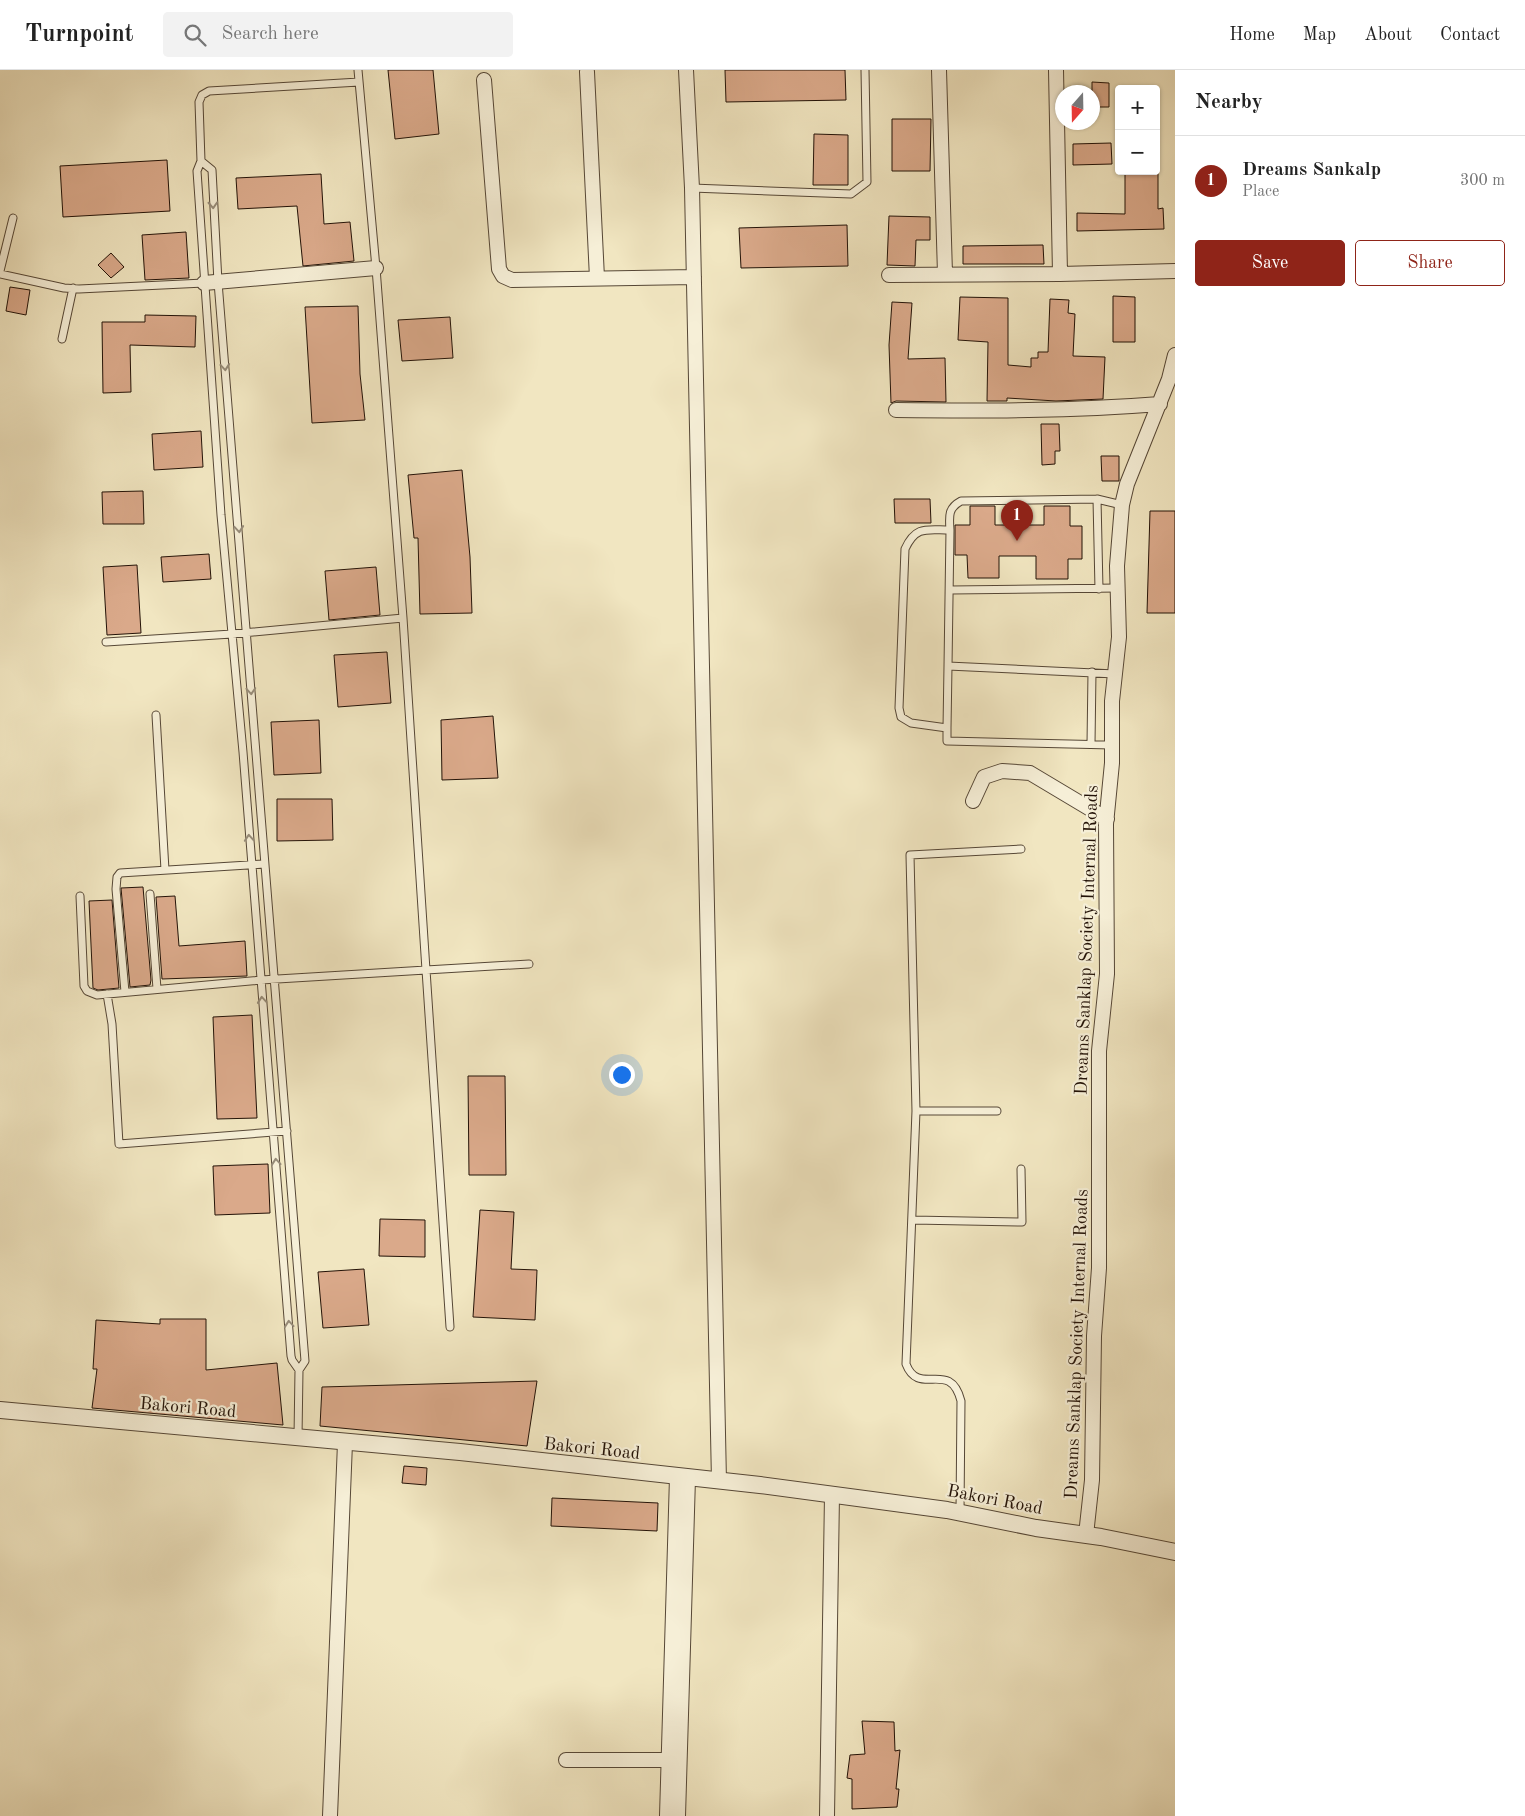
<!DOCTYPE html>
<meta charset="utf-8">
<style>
body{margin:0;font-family:"Old Standard TT",serif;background:#f2f2f2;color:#222}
.controls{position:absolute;right:15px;top:15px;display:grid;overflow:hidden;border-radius:5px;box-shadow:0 1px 4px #0004}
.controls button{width:45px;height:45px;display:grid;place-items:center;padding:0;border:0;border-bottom:1px solid #e0e0e0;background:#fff;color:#222;font:25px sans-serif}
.compass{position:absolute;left:1055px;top:15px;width:45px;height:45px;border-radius:50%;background:#fff;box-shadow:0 1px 4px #0004;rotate:200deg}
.you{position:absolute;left:621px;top:1004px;width:18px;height:18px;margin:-12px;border:4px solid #fff;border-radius:50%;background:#1a73e8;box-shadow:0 0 0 8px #1a73e833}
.badge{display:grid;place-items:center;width:32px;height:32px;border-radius:50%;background:#8f2418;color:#fff;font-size:16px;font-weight:700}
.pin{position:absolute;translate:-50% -41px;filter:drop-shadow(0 1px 2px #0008)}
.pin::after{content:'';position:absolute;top:26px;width:18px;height:15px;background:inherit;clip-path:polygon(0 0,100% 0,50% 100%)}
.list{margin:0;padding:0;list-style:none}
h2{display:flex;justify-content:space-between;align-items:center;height:65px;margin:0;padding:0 20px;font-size:21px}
h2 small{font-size:16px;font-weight:400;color:#767676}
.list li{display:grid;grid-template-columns:32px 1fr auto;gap:15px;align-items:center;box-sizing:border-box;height:90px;padding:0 20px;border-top:1px solid #e0e0e0}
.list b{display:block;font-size:19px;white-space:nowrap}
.list p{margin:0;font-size:16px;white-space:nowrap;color:#767676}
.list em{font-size:16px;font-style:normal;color:#767676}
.actions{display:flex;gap:10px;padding:15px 20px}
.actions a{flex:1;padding:11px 0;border:1px solid #8f2418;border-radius:5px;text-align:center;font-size:18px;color:#8f2418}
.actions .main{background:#8f2418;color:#fff}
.icon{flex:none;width:28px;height:28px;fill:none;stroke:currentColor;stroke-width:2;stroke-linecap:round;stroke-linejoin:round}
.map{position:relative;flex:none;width:1175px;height:1746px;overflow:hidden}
header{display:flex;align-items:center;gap:30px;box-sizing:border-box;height:70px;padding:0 25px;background:#fff;border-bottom:1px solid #e0e0e0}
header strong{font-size:24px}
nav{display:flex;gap:28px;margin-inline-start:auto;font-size:18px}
.search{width:350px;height:45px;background:#f2f2f2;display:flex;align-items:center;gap:12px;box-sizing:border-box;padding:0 18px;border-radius:5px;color:#767676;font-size:19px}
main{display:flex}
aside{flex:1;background:#fff}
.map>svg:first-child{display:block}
.building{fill:#daa98a;stroke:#231207}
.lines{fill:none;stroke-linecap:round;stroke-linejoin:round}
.service-casing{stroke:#564736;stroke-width:9}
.minor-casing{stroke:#564736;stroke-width:16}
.tertiary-casing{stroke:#564736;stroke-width:18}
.service{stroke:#f6efd7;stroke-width:7}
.minor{stroke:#f6efd7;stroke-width:14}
.tertiary{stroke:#f6efd7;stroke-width:16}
.oneway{stroke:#978c79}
.labels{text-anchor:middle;stroke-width:4.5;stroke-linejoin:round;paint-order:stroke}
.street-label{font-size:18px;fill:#231207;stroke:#f6efd7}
</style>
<header>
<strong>Turnpoint</strong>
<div class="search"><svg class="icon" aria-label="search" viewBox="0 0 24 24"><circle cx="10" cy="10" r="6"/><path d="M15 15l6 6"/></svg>Search here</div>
<nav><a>Home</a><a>Map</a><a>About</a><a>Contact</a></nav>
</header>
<main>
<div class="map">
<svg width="1175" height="1746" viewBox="0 0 1175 1746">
<rect width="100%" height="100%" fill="#f1e6c1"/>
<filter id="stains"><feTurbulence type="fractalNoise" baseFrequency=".004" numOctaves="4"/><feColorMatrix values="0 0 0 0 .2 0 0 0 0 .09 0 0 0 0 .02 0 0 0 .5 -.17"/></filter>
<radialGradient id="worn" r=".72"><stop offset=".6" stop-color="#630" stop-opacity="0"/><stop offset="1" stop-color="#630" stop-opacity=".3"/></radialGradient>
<!-- building -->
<path class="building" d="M388 0H433L439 64 395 69Z
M725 0H845L846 30 726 32Z
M1092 12 1109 13V37H1092Z
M892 49H931L930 101H892Z
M814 64 848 65V115H813Z
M1111 73 1112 94 1073 95V74Z
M167 90 170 141 63 147 60 96Z
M1125 101H1158V139L1163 138 1164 159 1077 161V143L1125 144Z
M321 104 324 154 350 152 354 191 303 196 297 136 238 139 236 108Z
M889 146 930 147V170H916L915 196 887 195Z
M847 155 848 196 741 198 739 158Z
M186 162 189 208 145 210 142 165Z
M1043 175 1044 194H963V176Z
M111 183 124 197 111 208 98 195Z
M10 217 30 220 26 245 6 241Z
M1113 226 1135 227V272H1113Z
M960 227 1008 228V295L1031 297V288H1038V282H1048L1050 229 1069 230 1068 243 1075 244 1073 286 1105 287 1103 329 1056 331 1007 328V331H987L988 272 958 270Z
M892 232 912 233 908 289 945 288 946 332 896 331 891 333 889 275Z
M358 236 360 304 365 350 312 353 305 237Z
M145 245 196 246 195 277 130 275 131 322 103 323 102 252H145Z
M450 247 453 288 402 291 398 250Z
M1041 354H1059L1060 381H1055V394L1042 395Z
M201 361 203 397 154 400 152 364Z
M1101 386H1119V411H1102Z
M462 400 470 487 472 543 420 544 418 468H414L408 405Z
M143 421 144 454H103L102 422Z
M894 429H930L931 453H895Z
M970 436H995V455H1044V436H1070V456H1082V489H1068V509H1036V486H999V508H968L967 485H955V455H970Z
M1150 441H1175V543H1147Z
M209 484 211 509 163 512 161 487Z
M137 495 141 563 107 565 103 497Z
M376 497 380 545 329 550 325 501Z
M387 582 391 633 338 637 334 585Z
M493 646 498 708 442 710 441 650Z
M319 650 321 703 274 705 271 652Z
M277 729H332L333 770 277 771Z
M143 817 151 910 150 915 130 917 121 818Z
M175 826 179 876 245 871 247 906 162 909 156 827Z
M112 830 119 918 98 920 93 918 89 831Z
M252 945 257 1048 217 1049 213 947Z
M468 1006H505L506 1105H469Z
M268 1094 270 1143 215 1145 213 1096Z
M480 1140 514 1142 511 1199 537 1200 535 1250 473 1247Z
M380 1149 425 1150V1187L379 1186Z
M364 1199 369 1255 323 1258 318 1202Z
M160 1249H206V1300L277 1293 283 1355 92 1338 97 1299H93L96 1250 160 1254Z
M537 1311 527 1376 320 1356 322 1317Z
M404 1396 427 1398 426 1415 402 1413Z
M552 1428 658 1433 657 1461 551 1456Z
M862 1651 894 1652 895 1681 900 1680 896 1719H899L897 1737 852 1739V1709L847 1708 850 1685 865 1684Z"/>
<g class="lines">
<defs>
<path id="service" d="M358 0 376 198 403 548 426 900 529 894
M201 91 212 100 218 212 305 1291 299 1300 298 1367
M692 118 851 124 867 112 865 0
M0 201 13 148
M0 204 64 218 79 219 204 213
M62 269 73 218
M1097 429 1099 519
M950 460 948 596 1115 604
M951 520 1118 518
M106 572 232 564 403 548
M156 645 165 800
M947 658 948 596
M1091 674 1092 602
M1112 675 947 671V658L911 653 901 647 899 638 905 479C916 455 927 460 950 460 949 446 948 438 961 431L1097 429 1122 435
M150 824 157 919
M80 826 84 916 87 921 97 925 261 910 426 900 450 1257
M125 922 116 819 117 807 120 803 264 794
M107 924 112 954 119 1074 287 1061
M916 1041 910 785 1021 779
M913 1150 1022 1152 1021 1099
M299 1300 292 1290 291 1286 243 682 221 445 197 101 201 91 199 32 202 25 209 21 359 12
M960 1442 961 1331C950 1288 919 1328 906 1294L916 1041H997"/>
<path id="minor" d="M686 0 692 118 719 1411
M939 0 945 204
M1056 0 1060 204
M587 2 597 208
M484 10 499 199 503 206 512 210 694 207
M889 205 1060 204 1175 201
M204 213 376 198
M896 340C984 341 1072 341 1160 334
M973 731 984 707 1002 701 1030 703 1107 749
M1086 1465 1092 1410 1094 1266 1099 1198V981L1107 904 1106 754 1112 693V631L1119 567 1117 496 1122 435 1127 414 1169 309 1175 285
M566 1690H669
M330 1746 345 1373
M667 1746 677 1407
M678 1746 688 1408
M827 1746 832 1425"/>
<path id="tertiary" d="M0 1340 460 1382 760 1415 947 1440 1036 1458 1101 1467 1175 1482"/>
</defs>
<!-- service casing -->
<use href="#service" class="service-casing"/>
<!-- minor casing -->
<use href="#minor" class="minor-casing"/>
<!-- tertiary casing -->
<use href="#tertiary" class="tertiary-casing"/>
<!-- service -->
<use href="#service" class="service"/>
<!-- minor -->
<use href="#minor" class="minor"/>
<!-- tertiary -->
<use href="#tertiary" class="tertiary"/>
</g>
<!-- one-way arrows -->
<defs><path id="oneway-chevron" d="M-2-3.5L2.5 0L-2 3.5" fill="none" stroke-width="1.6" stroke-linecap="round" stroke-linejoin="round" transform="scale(1.25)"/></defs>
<g class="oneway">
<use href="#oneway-chevron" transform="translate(213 135) rotate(87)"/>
<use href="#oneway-chevron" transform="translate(225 297) rotate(85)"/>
<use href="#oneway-chevron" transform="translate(239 459) rotate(85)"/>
<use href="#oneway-chevron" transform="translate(251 621) rotate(86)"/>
<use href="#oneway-chevron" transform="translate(249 768) rotate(-94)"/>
<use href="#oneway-chevron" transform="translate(262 930) rotate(-95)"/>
<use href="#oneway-chevron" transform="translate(276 1092) rotate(-95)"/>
<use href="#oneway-chevron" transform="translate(289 1254) rotate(-95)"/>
</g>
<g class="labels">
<!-- street labels -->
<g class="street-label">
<text transform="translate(1086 870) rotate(-88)" y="6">Dreams Sanklap Society Internal Roads</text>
<text transform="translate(1076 1274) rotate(-88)" y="6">Dreams Sanklap Society Internal Roads</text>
<text transform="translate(188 1337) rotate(5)" y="6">Bakori Road</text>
<text transform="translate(592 1378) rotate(6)" y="6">Bakori Road</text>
<text transform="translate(995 1429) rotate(11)" y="6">Bakori Road</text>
</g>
</g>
<rect width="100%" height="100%" filter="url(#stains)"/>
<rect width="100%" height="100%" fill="url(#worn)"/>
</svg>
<div class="controls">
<button>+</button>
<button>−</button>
</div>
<svg class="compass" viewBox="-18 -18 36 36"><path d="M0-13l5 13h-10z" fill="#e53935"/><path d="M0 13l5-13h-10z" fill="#767676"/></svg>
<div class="you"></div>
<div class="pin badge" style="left:1017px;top:471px">1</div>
</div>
<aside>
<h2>Nearby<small></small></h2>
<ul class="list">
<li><span class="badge">1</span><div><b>Dreams Sankalp</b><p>Place</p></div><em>300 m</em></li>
</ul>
<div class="actions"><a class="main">Save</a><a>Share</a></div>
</aside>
</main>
